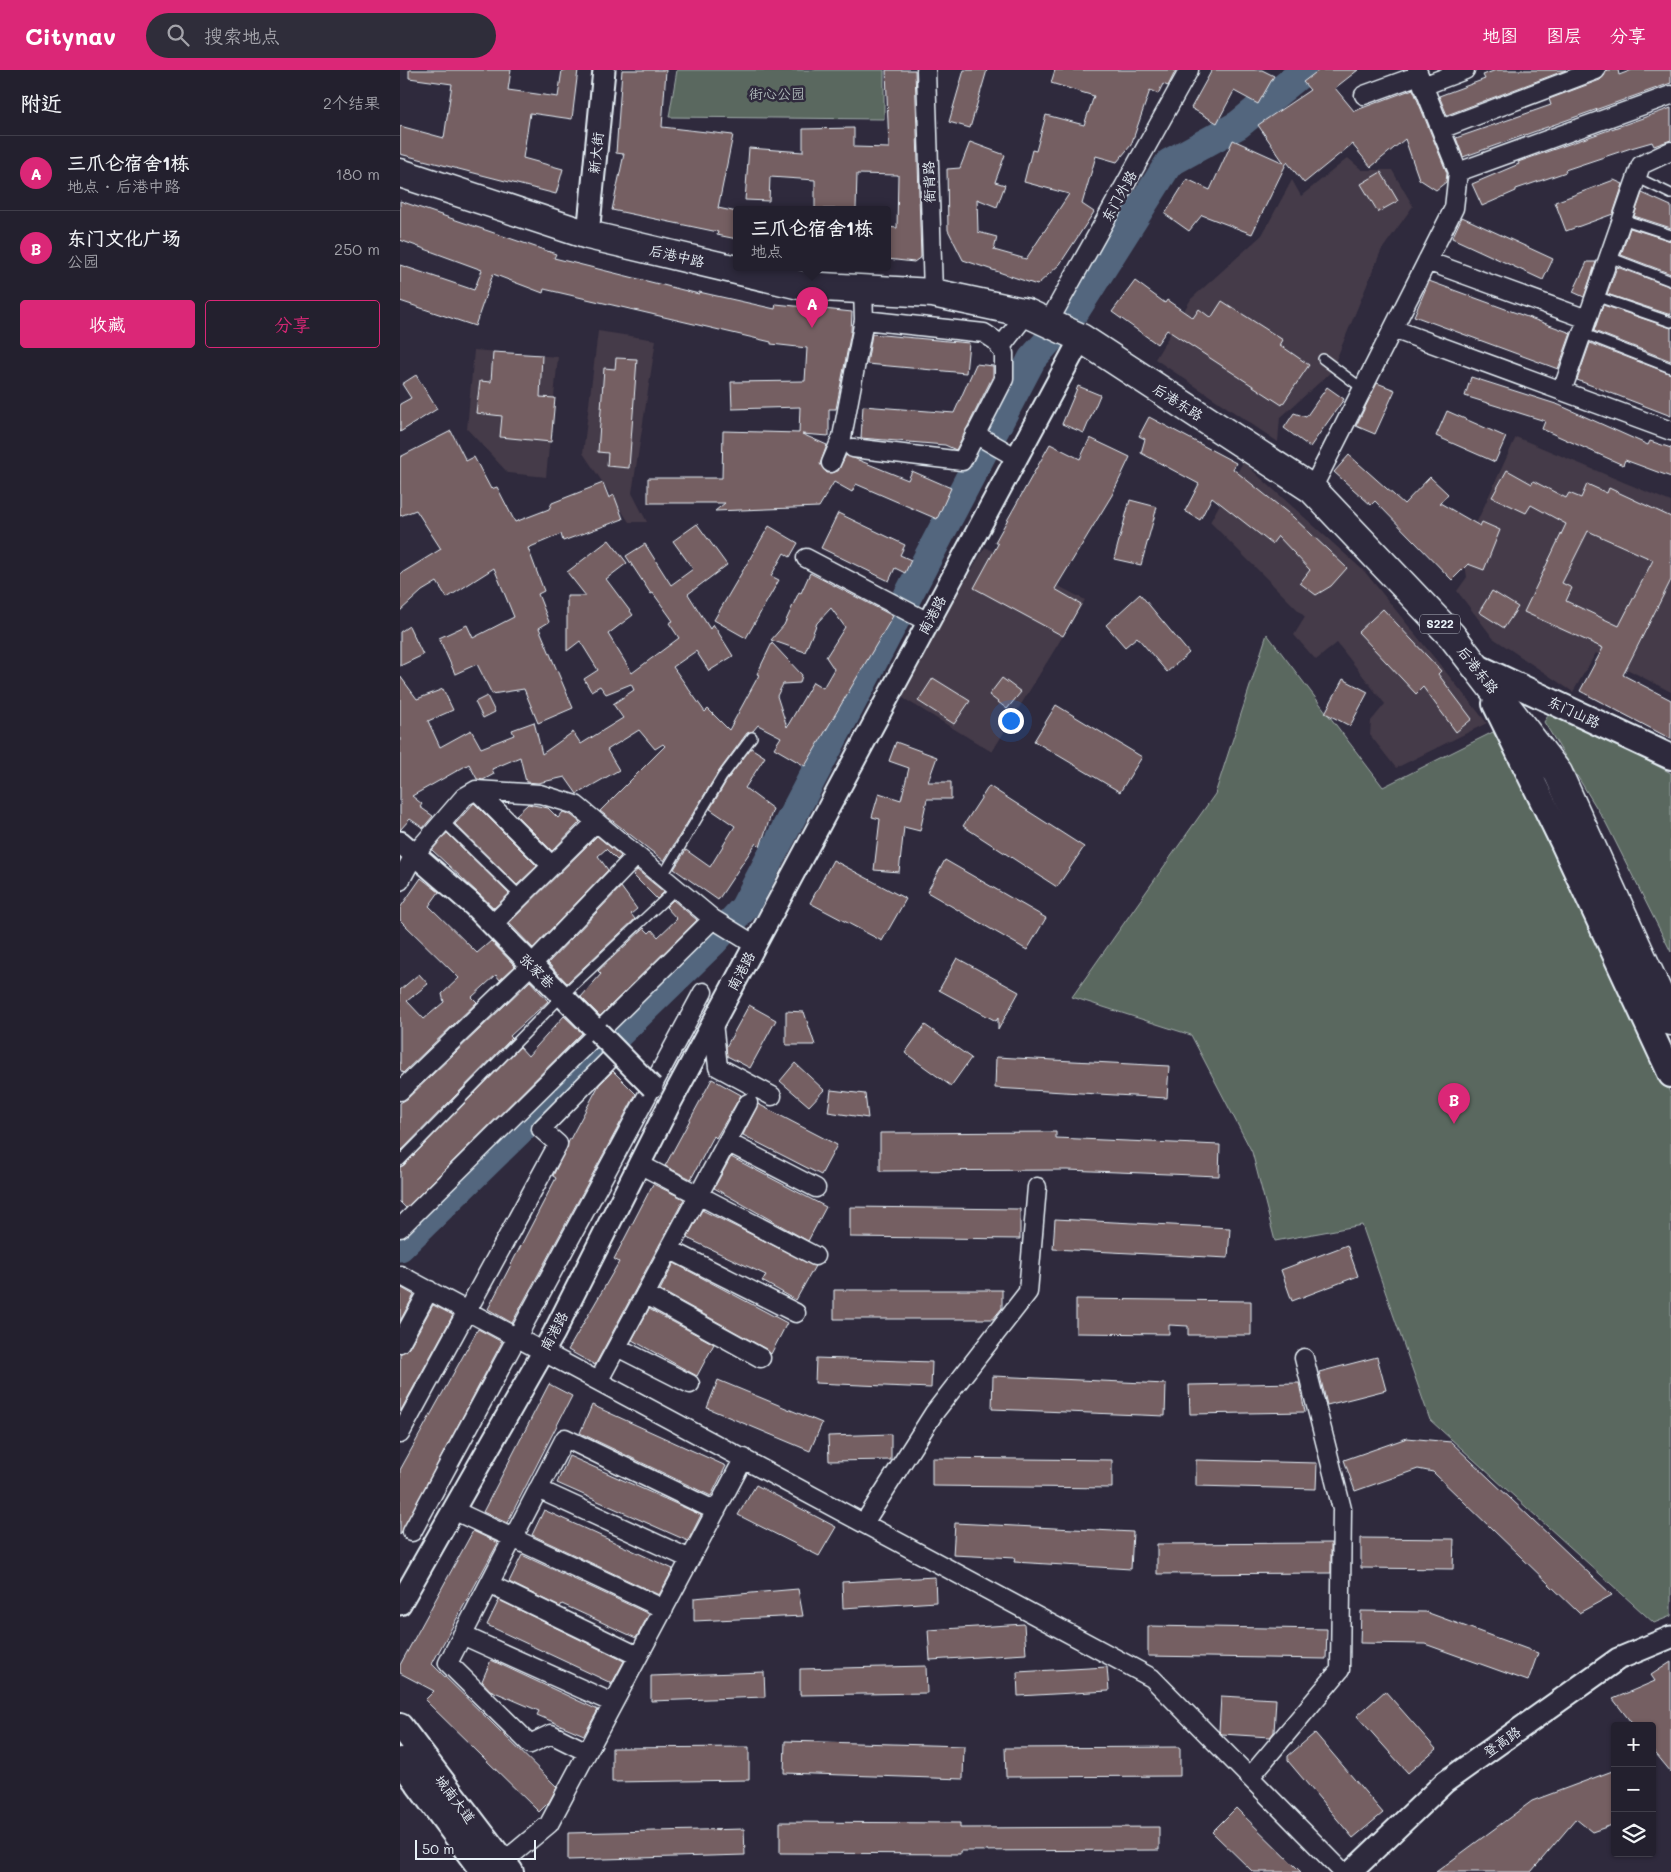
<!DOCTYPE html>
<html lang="zh">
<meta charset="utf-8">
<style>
body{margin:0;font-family:Mali,"LXGW WenKai TC",sans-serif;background:#2f2d3a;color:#f1f3f6}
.controls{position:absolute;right:15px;bottom:15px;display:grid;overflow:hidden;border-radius:5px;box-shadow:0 1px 4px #0004}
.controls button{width:45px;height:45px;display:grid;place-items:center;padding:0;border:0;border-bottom:1px solid #403e4a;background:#23202e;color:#f1f3f6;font:25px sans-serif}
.scale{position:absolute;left:15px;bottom:12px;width:121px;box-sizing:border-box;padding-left:5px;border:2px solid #e8f1f8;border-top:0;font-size:14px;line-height:18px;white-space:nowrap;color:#e8f1f8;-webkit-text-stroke:4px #2f2a3d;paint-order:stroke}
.you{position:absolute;left:610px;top:650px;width:18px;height:18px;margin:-12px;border:4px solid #fff;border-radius:50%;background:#1a73e8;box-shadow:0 0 0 8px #1a73e833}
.badge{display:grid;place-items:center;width:32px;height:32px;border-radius:50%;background:#db2777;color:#fff;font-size:16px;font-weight:700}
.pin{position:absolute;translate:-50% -41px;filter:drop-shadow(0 1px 2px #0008)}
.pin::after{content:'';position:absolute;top:26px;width:18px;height:15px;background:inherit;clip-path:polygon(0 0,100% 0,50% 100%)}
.popup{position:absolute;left:333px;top:136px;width:158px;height:65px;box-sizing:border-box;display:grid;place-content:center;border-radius:5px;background:#23202e;filter:drop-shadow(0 1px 4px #0005);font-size:16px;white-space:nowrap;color:#a3a3aa}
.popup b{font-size:19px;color:#f1f3f6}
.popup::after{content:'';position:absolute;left:50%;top:100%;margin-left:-10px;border:10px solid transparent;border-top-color:#23202e}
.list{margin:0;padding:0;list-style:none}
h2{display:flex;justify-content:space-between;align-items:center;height:65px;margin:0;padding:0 20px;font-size:21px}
h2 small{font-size:16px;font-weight:400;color:#a3a3aa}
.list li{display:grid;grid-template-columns:32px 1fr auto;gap:15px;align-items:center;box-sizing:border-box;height:75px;padding:0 20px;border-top:1px solid #403e4a}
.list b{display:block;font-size:19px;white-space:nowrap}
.list p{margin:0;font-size:16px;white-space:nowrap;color:#a3a3aa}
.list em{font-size:16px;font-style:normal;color:#a3a3aa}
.actions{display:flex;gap:10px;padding:15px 20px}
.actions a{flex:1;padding:11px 0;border:1px solid #db2777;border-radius:5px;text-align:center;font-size:18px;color:#db2777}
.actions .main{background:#db2777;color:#fff}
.icon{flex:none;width:28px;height:28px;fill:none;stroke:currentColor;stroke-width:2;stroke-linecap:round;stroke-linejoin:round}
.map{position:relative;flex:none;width:1271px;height:1802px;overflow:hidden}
header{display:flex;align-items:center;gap:30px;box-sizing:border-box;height:70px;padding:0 25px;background:#db2777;color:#fff}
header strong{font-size:24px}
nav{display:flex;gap:28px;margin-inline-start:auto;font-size:18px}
.search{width:350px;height:45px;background:#2f2d3a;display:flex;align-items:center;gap:12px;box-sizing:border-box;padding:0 18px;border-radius:28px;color:#a3a3aa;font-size:19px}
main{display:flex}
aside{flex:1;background:#23202e}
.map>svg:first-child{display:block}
.built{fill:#443a48}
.green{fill:#5a685e;stroke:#a1acab}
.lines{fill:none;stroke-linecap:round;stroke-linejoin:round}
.river{stroke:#53667e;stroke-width:29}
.building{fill:#745e62;stroke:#e8f1f8;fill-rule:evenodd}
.service-casing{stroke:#e8f1f8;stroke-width:12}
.minor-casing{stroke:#e8f1f8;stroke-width:21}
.tertiary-casing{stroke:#e8f1f8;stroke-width:25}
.secondary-casing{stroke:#e8f1f8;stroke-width:28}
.primary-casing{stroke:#e8f1f8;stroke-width:31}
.service{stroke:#2f2a3d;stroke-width:9}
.minor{stroke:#2f2a3d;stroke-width:18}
.tertiary{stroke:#2f2a3d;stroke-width:21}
.secondary{stroke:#2f2a3d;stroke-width:24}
.primary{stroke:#2f2a3d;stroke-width:28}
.tertiary-bridge-casing{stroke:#e8f1f8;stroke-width:25;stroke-linecap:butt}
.tertiary-bridge{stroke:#2f2a3d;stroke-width:21}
.labels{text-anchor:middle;stroke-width:5;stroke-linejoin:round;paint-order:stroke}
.shield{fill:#2f2a3d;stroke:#b0b5c0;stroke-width:1}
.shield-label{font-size:12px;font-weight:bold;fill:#e8f1f8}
.park-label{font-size:14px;fill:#afbaba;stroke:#2f2a3d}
.street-label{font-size:14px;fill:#e8f1f8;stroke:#2f2a3d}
</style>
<header>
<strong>Citynav</strong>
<div class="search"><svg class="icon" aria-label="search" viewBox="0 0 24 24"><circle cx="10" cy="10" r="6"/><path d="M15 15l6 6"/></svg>搜索地点</div>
<nav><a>地图</a><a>图层</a><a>分享</a></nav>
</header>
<main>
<aside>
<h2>附近<small>2个结果</small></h2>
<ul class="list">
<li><span class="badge">A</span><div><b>三爪仑宿舍1栋</b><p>地点 · 后港中路</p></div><em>180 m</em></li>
<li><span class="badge">B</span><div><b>东门文化广场</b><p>公园</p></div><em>250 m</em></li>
</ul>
<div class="actions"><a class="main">收藏</a><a>分享</a></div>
</aside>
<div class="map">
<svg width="1271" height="1802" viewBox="0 0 1271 1802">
<rect width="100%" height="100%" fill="#2f2a3d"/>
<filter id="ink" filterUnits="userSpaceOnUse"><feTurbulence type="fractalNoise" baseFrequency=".02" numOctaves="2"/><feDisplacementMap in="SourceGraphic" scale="10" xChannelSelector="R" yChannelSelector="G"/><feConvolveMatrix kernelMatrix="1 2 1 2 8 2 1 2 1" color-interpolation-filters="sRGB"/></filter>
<g filter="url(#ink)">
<!-- built -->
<path class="built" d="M948 88 962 100H992L1013 136 981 181 931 302 880 348 878 372 755 289 791 229 862 165 892 110 901 126Z
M198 261 256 270 232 423 247 452H229L183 383Z
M74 280 158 287 146 407 108 403 67 359Z
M1116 367 1271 432V622L1196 583 1173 622 1093 568 1057 521 1067 507 1063 482Z
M843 392 965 502 1087 653 996 698 970 665 971 651 985 634 937 573 916 590 894 565 905 547 810 452Z
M585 477 685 530 592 682 498 625Z"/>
<!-- green -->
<path class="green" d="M277 0H484V49L269 47Z
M867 564 983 717 1093 662 1145 752 1271 1025V1546L1254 1553 1030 1350 962 1155 875 1171 852 1082 791 965 672 927 815 724Z
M1151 641 1271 703V882L1206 753 1144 652Z"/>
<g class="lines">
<!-- river -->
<path class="river" d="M0 1177 314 871 344 838 632 289 676 240 769 93 838 55 905 0"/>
</g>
<!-- building -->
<path class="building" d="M9 0H111L108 20 158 27 162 0H178L172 49 130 43 123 88 163 99 156 124 0 84V56L44 68 52 14 9 8Z
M222 0H266L262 57 333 65 318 138 337 142V169L317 165 318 162 212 140 224 84 216 83Z
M486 0H515L521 187 514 192 487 189V157L497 158 498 105 457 104 456 139H415V110L370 107 369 131 345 130 349 78 403 82V59L454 58V77L489 78Z
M564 0H587L570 58 549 52Z
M655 0H776L768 16 763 14 758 24 750 20 731 75 717 92 696 86 682 134 694 142 660 194 637 215 563 190 548 160 547 99 560 98 570 72 605 85 595 112 605 115 597 137 577 129 578 162 597 167 594 180 626 189 669 124 624 112 632 80 636 81 646 45 684 55 694 26 651 13Z
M812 0H862L874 6 858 34 834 21 817 53 791 38Z
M919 0H958L935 18 954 41 1013 19 1047 103 1046 112 1036 120 1019 109 1005 69 971 97 952 74 904 113 887 92 852 164 802 145 789 161 765 144 787 109 810 120 833 70 884 93 858 55 910 20 903 12Z
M1096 0H1166L1047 45 1039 26 1085 9 1083 5Z
M1206 0H1218L1219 5 1232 0H1271V13L1063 87 1056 68 1151 35 1149 29 1200 10 1204 6Z
M1271 38V70L1254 76 1252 72 1231 78 1165 100 1166 102 1116 119V121L1082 136 1072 114 1119 94 1118 92Z
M981 102 998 131 978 142 961 114Z
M1214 110 1223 114 1213 144 1166 161 1155 132Z
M1242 123 1271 136V158L1234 146Z
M0 131 156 184 154 188 299 224V222L375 239 376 234 452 242 451 262 436 339H429V366L402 364 427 375 420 394 427 403 438 401 446 385 508 410 512 401 551 418 537 449 456 414 452 422 434 412 419 437 315 441 325 433H248V408H322L323 361 399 363 400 337 332 339 331 312 405 311 407 278 371 274V272L144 219 143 223 93 204 75 256 0 231V195L74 220 82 200 0 170Z
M1062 147 1153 189 1143 210 1052 168Z
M1230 158 1271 171V204L1221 185Z
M1187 192H1196L1184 227 1173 222Z
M1217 197 1271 217V245L1207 224Z
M735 211 765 233 767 230 793 248 799 239 811 248 822 231 883 270 880 275 909 295 882 335 767 260 757 274 712 242Z
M1029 211 1171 263 1158 299 1014 246Z
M1203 235 1271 258V291L1194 261Z
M472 264 569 273 566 303 467 294Z
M1190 273 1271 304V346L1177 310Z
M93 282 142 285 140 327 155 328 151 372 100 367 102 346 76 343 80 311 91 312Z
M216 288 237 289 229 398 207 396 208 383 198 382 204 298 215 299Z
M576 294 593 296V306L556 380 545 375 461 368 463 336 554 343Z
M16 305 37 339 0 362V334L11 328 2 314Z
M1071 307 1159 335 1248 375 1250 371 1271 378V407L1225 390 1223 395 1142 359 1145 351 1065 326Z
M977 313 995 320 975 364 956 356Z
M678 316 700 325 684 363 662 354Z
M927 317 944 329 910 377 884 358 894 343 906 347Z
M1047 341 1106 367 1095 392 1036 366Z
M749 347 836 393 833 399 893 447 947 498 931 516 916 525 900 513 910 500 878 466 872 474 812 427 800 450 785 441 799 414 741 383 745 369 739 366Z
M51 361 66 391 74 387 91 419 97 417 115 452 149 439 152 433 203 413 209 428 214 425 223 449 163 471 161 464 128 478 144 521 138 524 149 552 139 558 173 638 138 653 124 619 92 624 77 594 55 604 39 568 67 555 73 568 114 547 94 498 47 528 37 512 22 521 0 541V504L41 479 16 440 0 446V387Z
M690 368 730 387 712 425 655 519 681 534 663 566 574 518 598 474 595 472 650 374 680 389Z
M949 385 1004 434 1030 407 1048 424 1040 433 1080 456 1082 452 1100 460 1084 500 1068 494 1052 510 975 431 971 435 934 402Z
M1107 400 1132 414 1133 411 1166 428 1169 423 1181 428 1187 414 1207 423 1209 418 1271 447V510L1223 605 1271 630V669L1180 621 1203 578 1124 542 1166 454 1131 435 1126 443 1092 427ZM1188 461 1253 490 1219 556 1166 531 1172 518 1162 513Z
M730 430 757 437 741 495 714 489Z
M438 443 505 475 500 485 511 490 505 503 495 498 489 511 421 478Z
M297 454 327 495 288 524 310 559 313 554 333 586 309 601 296 581 273 597 305 642 308 639 329 660 359 605 357 604 372 573 402 605 400 613 383 614 377 626 387 657 413 612 423 618 434 599 426 587 445 557 431 538 417 553 405 582 371 570 384 555 399 522 401 523 410 503 493 546 405 696 374 678 381 667 358 655 353 661 347 663 317 704 264 791 200 741 265 676 263 674 255 679 239 660 207 680 219 700 177 724 165 707 138 713 126 712 120 687 92 699 94 704 83 710 77 709 69 694 12 726 22 734 20 737 33 746 23 758 10 749 0 760V606L17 629 43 619 53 640 28 651 40 677 71 660 81 678 114 665 112 660 134 652 142 684 173 662 181 674 223 648 213 634 234 620 231 614 206 624 200 616 191 621 184 609 198 600 180 571 167 581V526H186L167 502 209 470 227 493 206 509 233 545 208 564 232 603 279 568 269 553 273 551 253 523 251 524 226 486 245 474 271 515 293 499 273 471Z
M369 456 398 473 390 487 384 483 371 506 379 510 346 568 314 550Z
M1092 521 1118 537 1104 558 1079 542Z
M740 524 789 583 767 602 737 567 725 577 706 555Z
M983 539 1041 601 1038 604 1072 649 1056 662 1023 617 1016 624 958 562Z
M9 556 23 585 0 596V562Z
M533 608 570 631 554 654 518 631Z
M602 608 621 622 607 639 589 625Z
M943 609 968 622 950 656 925 643Z
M87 626 95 642 83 648 75 632Z
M656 635 742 687 720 722 634 671Z
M496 672 537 687 528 712H551V729H527L520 761 504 757 499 802 474 800 480 749 472 747 479 723 501 730 509 698 489 691Z
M351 678 365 687 345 718 373 739 360 777 356 773 318 830 274 799 286 780 310 797 335 756 310 739 327 710Z
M589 716 684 777 657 817 563 756Z
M74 733 137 796 117 815 55 754Z
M128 734 148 738 158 748 163 742 171 745 180 752 152 781 116 745Z
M47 763 109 824 94 838 32 780Z
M197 766 221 786 217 790 206 779 198 786 208 800 133 878 109 853Z
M433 790 506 829 482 871 410 833Z
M545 790 646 848 627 880 527 822Z
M237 800 264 822 257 829 233 805Z
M21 808 39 822 29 836 77 883 91 871 115 896 100 910 96 905 72 927 77 932 3 1003 0 999V920L19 904 28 914 7 931 24 949 44 932 42 924 59 908 0 850V838Z
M221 817 237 839 231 844 235 849 167 913 148 893Z
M273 830 297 850 200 946 181 927 201 904 198 901 244 858 249 863 252 860 258 867 277 849 266 837Z
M557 888 619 922 598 960V948L596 951 539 920Z
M130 911 148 931 110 966 112 968 0 1082V1033L7 1029Z
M349 935 376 950 350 998 327 986 326 977Z
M386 941 404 942 415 975H386Z
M164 946 182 963 6 1138 0 1132V1097L4 1095 120 977 128 986Z
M525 955 571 988 551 1016 505 983Z
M596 987 769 996 767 1028 595 1018Z
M395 993 424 1020 409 1036 380 1011Z
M213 1001 236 1024 112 1253 88 1239 156 1108 153 1106 168 1073 199 1015Z
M312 1009 341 1025 316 1068 314 1066 291 1109 265 1096Z
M431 1020 465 1024 468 1048 428 1042Z
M358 1034 437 1075 421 1105 343 1065Z
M656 1062V1068L820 1075 819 1106 667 1100 480 1101V1063Z
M331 1087 426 1137 408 1171 314 1118Z
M253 1114 284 1129 195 1295 168 1280 219 1192 214 1189Z
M450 1137 620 1139V1169L450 1167Z
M302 1140 415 1196 396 1230 362 1211 366 1205 287 1168Z
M655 1149 830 1158 828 1188 653 1179Z
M947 1175 958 1206 892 1231 881 1200Z
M274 1193 387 1253 371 1284 366 1279 260 1220Z
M0 1217 14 1225 0 1251Z
M434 1220H602V1238L593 1249H434Z
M676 1229 851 1231V1265H788V1256L769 1255V1264L676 1263Z
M33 1235 53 1245 0 1342V1284L9 1278Z
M249 1239 314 1274 297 1306 232 1270Z
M78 1259 102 1272 0 1465V1400Z
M977 1287 986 1320 927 1335 919 1302Z
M416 1288 532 1292 531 1318 415 1313Z
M593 1306 766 1314 765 1346 592 1339Z
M318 1310 422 1353 410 1381 307 1338Z
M899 1313 905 1342 790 1344 789 1315Z
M149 1314 172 1326 107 1453 83 1442Z
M192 1335 326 1396 311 1426 180 1363Z
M491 1364V1390L429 1391 428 1366Z
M1007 1368 1051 1372 1212 1525 1179 1543 1033 1402 1018 1399 955 1421 944 1390Z
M169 1386 301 1445 288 1471 157 1413Z
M532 1388 712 1390V1418L532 1416Z
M796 1390 917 1393 916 1419 796 1416Z
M356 1415 436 1457 419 1486 338 1445Z
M144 1440 273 1499 259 1525 132 1465Z
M555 1453 733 1462 731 1499 614 1492 615 1488 553 1485Z
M73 1461 98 1473 32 1594 157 1717 149 1732 139 1742 25 1630 34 1621 0 1603V1595Z
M961 1468 1054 1469 1053 1499 961 1498Z
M931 1473V1503L757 1504V1474Z
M122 1485 249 1544 236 1568 162 1534 160 1537 109 1512Z
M535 1507 536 1532 443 1538 442 1512Z
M398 1519 403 1546 294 1551V1528Z
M99 1530 224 1591 211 1615V1613L87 1555Z
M961 1541 1026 1542 1138 1583 1128 1611 1025 1574 960 1573Z
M624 1554 626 1584 530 1590 528 1560Z
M748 1556 927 1559 926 1589 748 1586Z
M91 1590 198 1640 184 1665 137 1645 139 1641 90 1620 82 1611Z
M1271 1592V1702L1252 1679V1656H1234L1213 1629 1255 1611 1251 1605Z
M526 1596 527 1623 400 1625V1599Z
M707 1597 709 1621 618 1626 617 1602Z
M364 1602 365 1627 251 1631V1606Z
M985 1621 1036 1679 1008 1703 957 1646Z
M821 1626 876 1629 874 1662 870 1667 822 1664 819 1661Z
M915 1663 983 1743 953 1768 888 1691V1686Z
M385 1671 564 1676 563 1709 384 1703Z
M349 1677V1710L212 1712V1678Z
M780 1677V1706L606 1707 605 1678Z
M1215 1700V1754L1192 1762 1176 1749 1131 1802H1036L1132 1731Z
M836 1738 901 1802H853L812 1762Z
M380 1752 560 1753V1758L759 1757V1780L560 1781V1784L380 1783Z
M344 1759 345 1785 168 1790V1763Z"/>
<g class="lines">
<defs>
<path id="service" d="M1236 107 1271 124
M1222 149 1271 165
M1209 187 1271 211
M1195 226 1271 252
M1182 263 1271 298
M923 289 963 319
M43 751 121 827
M262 807 322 707 352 667
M0 1091 162 926 276 819"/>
<path id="minor" d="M526 0 533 223
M1023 16 1065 0
M964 25 1019 5
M1041 59 1196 0
M1058 102 1271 25
M1027 191 1187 249
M648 253 789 0
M993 259 1271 361
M600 278 627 243
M1162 321 1241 95 1271 81
M575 364 617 388
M453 378 562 391 604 309V283L596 271 584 263 464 250
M431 393 442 367 464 250 463 219
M912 419 1054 138 1058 102 1017 0
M406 488 528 552
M76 720 152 796
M0 811 14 785 64 727 76 720 140 724 176 735 313 849 355 875
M92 855 196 752
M313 953 318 997 372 1026
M0 1021 131 895 236 786
M327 1072 416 1118
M239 1094 415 1186
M0 1158 313 849
M269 1179 396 1243
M0 1205 752 1608 943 1802
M245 1224 361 1288
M0 1273 29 1220
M217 1277 290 1314
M199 1310 348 1033
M0 1364 158 1074 141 1059 217 982
M138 1419 290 1489
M53 1440 264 1539
M464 1453 534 1343 628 1222 637 1117
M12 1462 303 922
M89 1514 238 1586
M62 1565 213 1633
M187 1682 151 1664 130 1674 48 1593 165 1368 316 1441
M850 1707 940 1600 942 1439 904 1288
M95 1799 149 1754 344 1388"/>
<path id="tertiary" d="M188 165 204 0
M0 772 73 835 198 962
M0 1534 154 1263 269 1035 681 268
M951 1802 1045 1712 1218 1589 1271 1567"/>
<path id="secondary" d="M1076 596 1271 687
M1095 634 1162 771 1271 1005
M0 1656 111 1802
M0 1690 83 1802"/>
<path id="primary" d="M0 103 188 165 404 216 533 223 627 243 681 268 912 419 1052 566 1158 703 1271 951"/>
</defs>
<!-- service casing -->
<use href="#service" class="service-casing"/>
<!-- minor casing -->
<use href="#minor" class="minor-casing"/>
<!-- tertiary casing -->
<use href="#tertiary" class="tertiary-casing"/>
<!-- secondary casing -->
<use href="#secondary" class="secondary-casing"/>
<!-- primary casing -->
<use href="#primary" class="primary-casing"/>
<!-- service -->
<use href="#service" class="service"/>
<!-- minor -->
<use href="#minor" class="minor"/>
<!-- tertiary -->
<use href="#tertiary" class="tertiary"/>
<!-- secondary -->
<use href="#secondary" class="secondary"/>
<!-- primary -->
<use href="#primary" class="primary"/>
<defs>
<path id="tertiary-bridge" d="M198 962 252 1017"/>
</defs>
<!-- tertiary-bridge casing -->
<use href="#tertiary-bridge" class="tertiary-bridge-casing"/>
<!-- tertiary-bridge -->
<use href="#tertiary-bridge" class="tertiary-bridge"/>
</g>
</g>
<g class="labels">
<!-- shield labels -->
<rect class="shield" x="1020" y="544.5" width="40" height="19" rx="4"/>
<g class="shield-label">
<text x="1040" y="558">S222</text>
</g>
<!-- park labels -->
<g class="park-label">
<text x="377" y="29">街心公园</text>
</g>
<!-- street labels -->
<g class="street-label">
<text transform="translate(196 83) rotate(-84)" y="5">新大街</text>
<text transform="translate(529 112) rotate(-92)" y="5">衙背路</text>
<text transform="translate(719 126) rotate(-61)" y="5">东门外路</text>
<text transform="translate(277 186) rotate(13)" y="5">后港中路</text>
<text transform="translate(778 332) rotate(33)" y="5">后港东路</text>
<text transform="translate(532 545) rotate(-62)" y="5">南港路</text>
<text transform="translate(1078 600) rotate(52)" y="5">后港东路</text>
<text transform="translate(1174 642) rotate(25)" y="5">东门山路</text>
<text transform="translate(137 901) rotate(45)" y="5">张家巷</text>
<text transform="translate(341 901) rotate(-62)" y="5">南港路</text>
<text transform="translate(154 1261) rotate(-62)" y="5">南港路</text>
<text transform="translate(1102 1672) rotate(-35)" y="5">登高路</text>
<text transform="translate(55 1729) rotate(53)" y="5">城南大道</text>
</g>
</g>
</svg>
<div class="controls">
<button>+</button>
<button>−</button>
<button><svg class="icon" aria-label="layers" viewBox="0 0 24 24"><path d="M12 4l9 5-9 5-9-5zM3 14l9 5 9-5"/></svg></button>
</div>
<div class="scale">50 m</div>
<div class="you"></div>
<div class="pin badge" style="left:412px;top:258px">A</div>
<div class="popup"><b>三爪仑宿舍1栋</b>地点</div>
<div class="pin badge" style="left:1054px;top:1054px">B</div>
</div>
</main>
